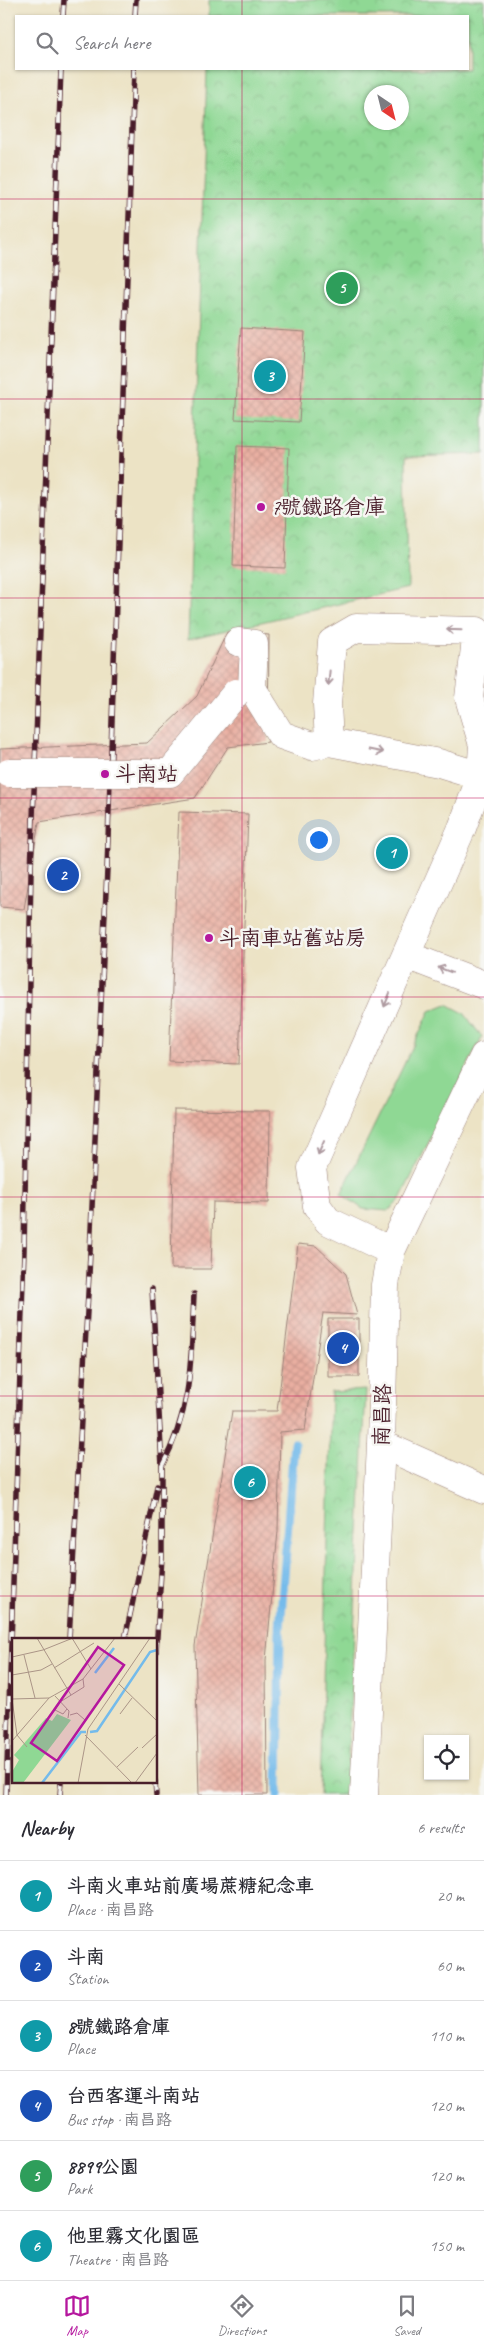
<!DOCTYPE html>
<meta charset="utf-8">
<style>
body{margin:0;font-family:Caveat,"LXGW WenKai TC",sans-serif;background:#f7f7f7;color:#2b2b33}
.controls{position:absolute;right:15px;bottom:15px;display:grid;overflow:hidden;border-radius:0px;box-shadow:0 1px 4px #0004}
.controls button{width:45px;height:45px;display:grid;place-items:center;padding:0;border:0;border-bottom:1px solid #e1e1e2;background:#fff;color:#2b2b33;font:25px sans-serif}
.compass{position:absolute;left:364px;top:85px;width:45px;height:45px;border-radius:50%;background:#fff;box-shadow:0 1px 4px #0004;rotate:145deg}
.you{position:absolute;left:318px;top:839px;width:18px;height:18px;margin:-12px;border:4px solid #fff;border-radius:50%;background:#1a73e8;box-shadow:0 0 0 8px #1a73e833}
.badge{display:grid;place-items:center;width:32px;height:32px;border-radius:50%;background:#b5179e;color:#fff;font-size:16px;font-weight:700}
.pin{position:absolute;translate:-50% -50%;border:2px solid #fff;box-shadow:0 1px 5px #0006}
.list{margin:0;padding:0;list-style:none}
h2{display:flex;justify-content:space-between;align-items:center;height:65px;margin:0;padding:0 20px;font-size:21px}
h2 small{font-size:16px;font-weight:400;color:#7c7c81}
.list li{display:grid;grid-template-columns:32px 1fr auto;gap:15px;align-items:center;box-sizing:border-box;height:70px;padding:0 20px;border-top:1px solid #e1e1e2}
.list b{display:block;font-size:19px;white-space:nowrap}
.list p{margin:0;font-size:16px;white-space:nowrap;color:#7c7c81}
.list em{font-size:16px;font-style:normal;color:#7c7c81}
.icon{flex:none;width:28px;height:28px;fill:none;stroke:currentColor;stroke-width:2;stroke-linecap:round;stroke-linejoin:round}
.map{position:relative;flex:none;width:484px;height:1795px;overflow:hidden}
.search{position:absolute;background:#fff;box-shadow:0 1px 4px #0004;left:15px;right:15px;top:15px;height:55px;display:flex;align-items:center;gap:12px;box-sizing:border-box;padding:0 18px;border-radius:0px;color:#7c7c81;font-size:19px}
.sheet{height:485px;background:#fff}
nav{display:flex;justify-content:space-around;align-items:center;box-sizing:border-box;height:70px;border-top:1px solid #e1e1e2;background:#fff;font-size:14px;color:#7c7c81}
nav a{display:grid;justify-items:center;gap:2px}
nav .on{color:#b5179e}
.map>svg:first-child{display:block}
.grass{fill:#8fd894;stroke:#6c7c60}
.park{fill:url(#park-crowns);stroke:#6c7c60;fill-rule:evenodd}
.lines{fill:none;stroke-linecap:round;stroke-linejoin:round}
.stream{stroke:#74bbeb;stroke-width:9}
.building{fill:url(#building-cross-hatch)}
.street-casing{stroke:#9b8178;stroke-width:29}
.street{stroke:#fff;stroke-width:28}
.rail-casing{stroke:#4a1f2b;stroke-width:5.5}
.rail{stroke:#f6f6f2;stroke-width:4;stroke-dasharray:11;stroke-linecap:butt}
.street-bridge-casing{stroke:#9b8178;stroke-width:29;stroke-linecap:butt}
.street-bridge{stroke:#fff;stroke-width:28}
.oneway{stroke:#ae9aa0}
.grid{fill:none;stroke:#c2185b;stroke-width:1;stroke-opacity:0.55}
.poi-dot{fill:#b5179e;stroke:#f6f6f2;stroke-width:2}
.labels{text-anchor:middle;stroke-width:5;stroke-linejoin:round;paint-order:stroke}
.poi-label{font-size:21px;fill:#4a1f2b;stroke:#f6f6f2;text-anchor:start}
.street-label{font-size:21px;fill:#4a1f2b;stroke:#f6f6f2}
.inset-river{fill:none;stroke:#74bbeb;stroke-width:2.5}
.inset-road{fill:none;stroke:#ab9587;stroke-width:1}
.view{fill:#b5179e;fill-opacity:0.15;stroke:#b5179e;stroke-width:2.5}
.inset-edge{fill:none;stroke:#4a1f2b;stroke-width:2.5}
</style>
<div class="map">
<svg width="484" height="1795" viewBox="0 0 484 1795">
<defs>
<pattern id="park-crowns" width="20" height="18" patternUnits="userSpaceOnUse" patternTransform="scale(1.25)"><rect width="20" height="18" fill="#8fd894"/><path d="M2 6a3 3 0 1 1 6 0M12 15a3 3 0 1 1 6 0" fill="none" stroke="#7db980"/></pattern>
<pattern id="building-cross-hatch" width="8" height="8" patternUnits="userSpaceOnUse" patternTransform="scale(1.25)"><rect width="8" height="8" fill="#e9afa1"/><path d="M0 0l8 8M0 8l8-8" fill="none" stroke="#c9968b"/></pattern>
</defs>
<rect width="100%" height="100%" fill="#f6f6f2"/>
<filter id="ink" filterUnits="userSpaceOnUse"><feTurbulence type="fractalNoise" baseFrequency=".02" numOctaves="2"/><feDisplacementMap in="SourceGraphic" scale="10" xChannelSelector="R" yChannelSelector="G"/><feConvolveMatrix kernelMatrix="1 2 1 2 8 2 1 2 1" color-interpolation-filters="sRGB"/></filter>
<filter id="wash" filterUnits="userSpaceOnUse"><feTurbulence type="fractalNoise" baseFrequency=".0096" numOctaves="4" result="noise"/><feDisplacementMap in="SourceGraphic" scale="20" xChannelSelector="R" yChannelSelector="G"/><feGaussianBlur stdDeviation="1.12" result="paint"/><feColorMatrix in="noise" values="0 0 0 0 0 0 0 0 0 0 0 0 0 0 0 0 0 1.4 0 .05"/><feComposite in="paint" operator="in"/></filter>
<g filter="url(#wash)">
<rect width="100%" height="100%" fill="#ece3c5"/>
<!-- grass -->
<path class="grass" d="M447 1004 464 1013 482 1037 399 1201 388 1211 363 1209 341 1194 430 1011Z"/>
<!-- park -->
<path class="park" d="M209 0H484V454L406 456 408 588 188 639 207 69H468V16H209ZM372 92H402V122H372Z
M366 1390 346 1795H320L331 1392Z"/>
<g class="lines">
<!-- stream -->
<path class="stream" d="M278 1795 280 1629 294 1443"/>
</g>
<g id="blocks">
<!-- building -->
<path class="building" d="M241 328 305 332 299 422 235 419Z
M237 446 289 448 285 568 233 566Z
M227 632 269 635 268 742 228 747 195 798 39 822 24 909 0 907V749L147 743 197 696Z
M179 812 248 814 239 1064 169 1061Z
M174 1110 270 1111 269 1203 213 1202 211 1269H171Z
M298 1244 316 1246 346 1274 357 1315 323 1313 305 1430 280 1432 278 1531 266 1660 267 1795H199L195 1646 232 1411H277Z
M328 1319H359V1377H328Z"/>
</g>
</g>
<g filter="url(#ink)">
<use href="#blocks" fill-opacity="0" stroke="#9b8178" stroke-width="1"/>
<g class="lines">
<defs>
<path id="street" d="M238 642 254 644 252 688 281 735 312 746 329 742 439 763 484 777
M329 742 327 704 332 642 356 628 477 631 469 698 483 745 481 776 462 828 312 1168 317 1206 328 1221 391 1251
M406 955 484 985
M381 1444 484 1490
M364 1795 381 1444 385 1285 391 1251 484 1056"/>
</defs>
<!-- street casing -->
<use href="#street" class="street-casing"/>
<!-- street -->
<use href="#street" class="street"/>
<defs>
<path id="rail" d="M63 16 64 0
M135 16 136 0
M152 1289 162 1466V1557L156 1652
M162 1466C193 1407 191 1358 194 1294
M69 1639 89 1275 107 869 134 69
M125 1639 157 1486
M155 1781 156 1795
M6 1795 24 1251 31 872 61 69
M60 1795 61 1781"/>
</defs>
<!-- rail casing -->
<use href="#rail" class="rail-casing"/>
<!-- rail -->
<use href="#rail" class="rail"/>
<defs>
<path id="street-bridge" d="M9 773H170L236 693"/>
</defs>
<!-- street-bridge casing -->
<use href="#street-bridge" class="street-bridge-casing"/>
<!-- street-bridge -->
<use href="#street-bridge" class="street-bridge"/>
</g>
<!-- one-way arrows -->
<defs><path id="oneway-shaft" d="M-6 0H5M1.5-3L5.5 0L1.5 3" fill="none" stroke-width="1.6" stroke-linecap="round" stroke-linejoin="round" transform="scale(1.25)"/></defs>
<g class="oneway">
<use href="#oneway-shaft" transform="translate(454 630) rotate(-178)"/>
<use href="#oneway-shaft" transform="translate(329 678) rotate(95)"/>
<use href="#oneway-shaft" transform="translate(376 751) rotate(11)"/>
<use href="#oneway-shaft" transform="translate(445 970) rotate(-159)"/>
<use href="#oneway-shaft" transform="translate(387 1000) rotate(113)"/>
<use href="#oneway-shaft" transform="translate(321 1148) rotate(114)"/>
</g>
</g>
<!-- grid -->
<path class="grid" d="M242 0V16M242 69V1795M0 199H484M0 399H484M0 598H484M0 798H484M0 997H484M0 1197H484M0 1396H484M0 1596H484"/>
<!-- markers -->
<g class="poi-dot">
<circle cx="261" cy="507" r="5"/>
<circle cx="105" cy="774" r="5"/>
<circle cx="209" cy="938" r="5"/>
</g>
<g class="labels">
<!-- poi labels -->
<g class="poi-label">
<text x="271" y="514">7號鐵路倉庫</text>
<text x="115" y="781">斗南站</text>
<text x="219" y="945">斗南車站舊站房</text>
</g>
<!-- street labels -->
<g class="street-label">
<text transform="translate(382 1415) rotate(-88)" y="7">南昌路</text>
</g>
</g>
<!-- overview -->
<g transform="translate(12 1638)">
<rect width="145" height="145" fill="#ece3c5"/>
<path d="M45 76 59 82 11 145H0V134L7 122 2 117 34 80 40 83Z" fill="#8fd894"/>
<path class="inset-river" d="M83 35 102 10M78 94 85 93 138 14 145 12M30 145 69 94H74"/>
<path class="inset-road" d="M25 0 59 57M60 0 79 31M12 17 23 60M0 19 31 12 61 0M42 30 82 5M0 37 29 32 40 26M107 46 145 83M43 58 57 73 56 80M0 61 37 60 71 41 103 0M0 61 5 97 15 109M55 71 51 76 43 72 48 64 72 49 71 41M108 76 120 60M58 77 65 75 73 82M73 97 120 145M0 103 37 60M130 110 145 96M105 129 126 109M66 145 76 91 138 0M123 145 145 115"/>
<path class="view" d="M86 9 112 27 45 123 19 105Z"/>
<rect width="145" height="145" class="inset-edge"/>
</g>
</svg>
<div class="controls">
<button><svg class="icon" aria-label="locate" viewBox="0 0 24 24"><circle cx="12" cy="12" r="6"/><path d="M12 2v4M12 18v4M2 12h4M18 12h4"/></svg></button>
</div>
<svg class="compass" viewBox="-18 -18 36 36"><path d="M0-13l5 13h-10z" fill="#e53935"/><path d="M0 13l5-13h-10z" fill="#7c7c81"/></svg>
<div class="you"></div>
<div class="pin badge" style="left:392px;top:853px;background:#0f9aa8">1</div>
<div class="pin badge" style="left:63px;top:875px;background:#1a4fb4">2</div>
<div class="pin badge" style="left:270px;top:376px;background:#0f9aa8">3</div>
<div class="pin badge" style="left:343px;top:1348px;background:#1a4fb4">4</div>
<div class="pin badge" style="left:342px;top:288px;background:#2e9e5b">5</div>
<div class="pin badge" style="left:250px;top:1482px;background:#0f9aa8">6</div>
<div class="search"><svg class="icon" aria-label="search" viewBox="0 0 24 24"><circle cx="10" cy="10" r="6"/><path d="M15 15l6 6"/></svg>Search here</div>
</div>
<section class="sheet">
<h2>Nearby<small>6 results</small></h2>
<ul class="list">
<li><span class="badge" style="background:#0f9aa8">1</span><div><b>斗南火車站前廣場蔗糖紀念車</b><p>Place · 南昌路</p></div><em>20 m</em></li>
<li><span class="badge" style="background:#1a4fb4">2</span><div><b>斗南</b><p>Station</p></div><em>60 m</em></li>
<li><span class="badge" style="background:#0f9aa8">3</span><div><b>8號鐵路倉庫</b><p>Place</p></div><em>110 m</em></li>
<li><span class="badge" style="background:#1a4fb4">4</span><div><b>台西客運斗南站</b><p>Bus stop · 南昌路</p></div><em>120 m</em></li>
<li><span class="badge" style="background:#2e9e5b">5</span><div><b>8899公園</b><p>Park</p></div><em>120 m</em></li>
<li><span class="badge" style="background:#0f9aa8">6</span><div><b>他里霧文化園區</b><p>Theatre · 南昌路</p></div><em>150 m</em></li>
</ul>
</section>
<nav>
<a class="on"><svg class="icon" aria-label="map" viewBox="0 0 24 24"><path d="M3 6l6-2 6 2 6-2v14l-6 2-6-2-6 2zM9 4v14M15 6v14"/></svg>Map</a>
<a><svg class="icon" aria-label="directions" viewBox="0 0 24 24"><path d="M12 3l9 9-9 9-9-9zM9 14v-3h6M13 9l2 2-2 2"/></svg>Directions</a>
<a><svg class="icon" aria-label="saved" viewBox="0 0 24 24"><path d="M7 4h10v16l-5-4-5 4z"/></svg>Saved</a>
</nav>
